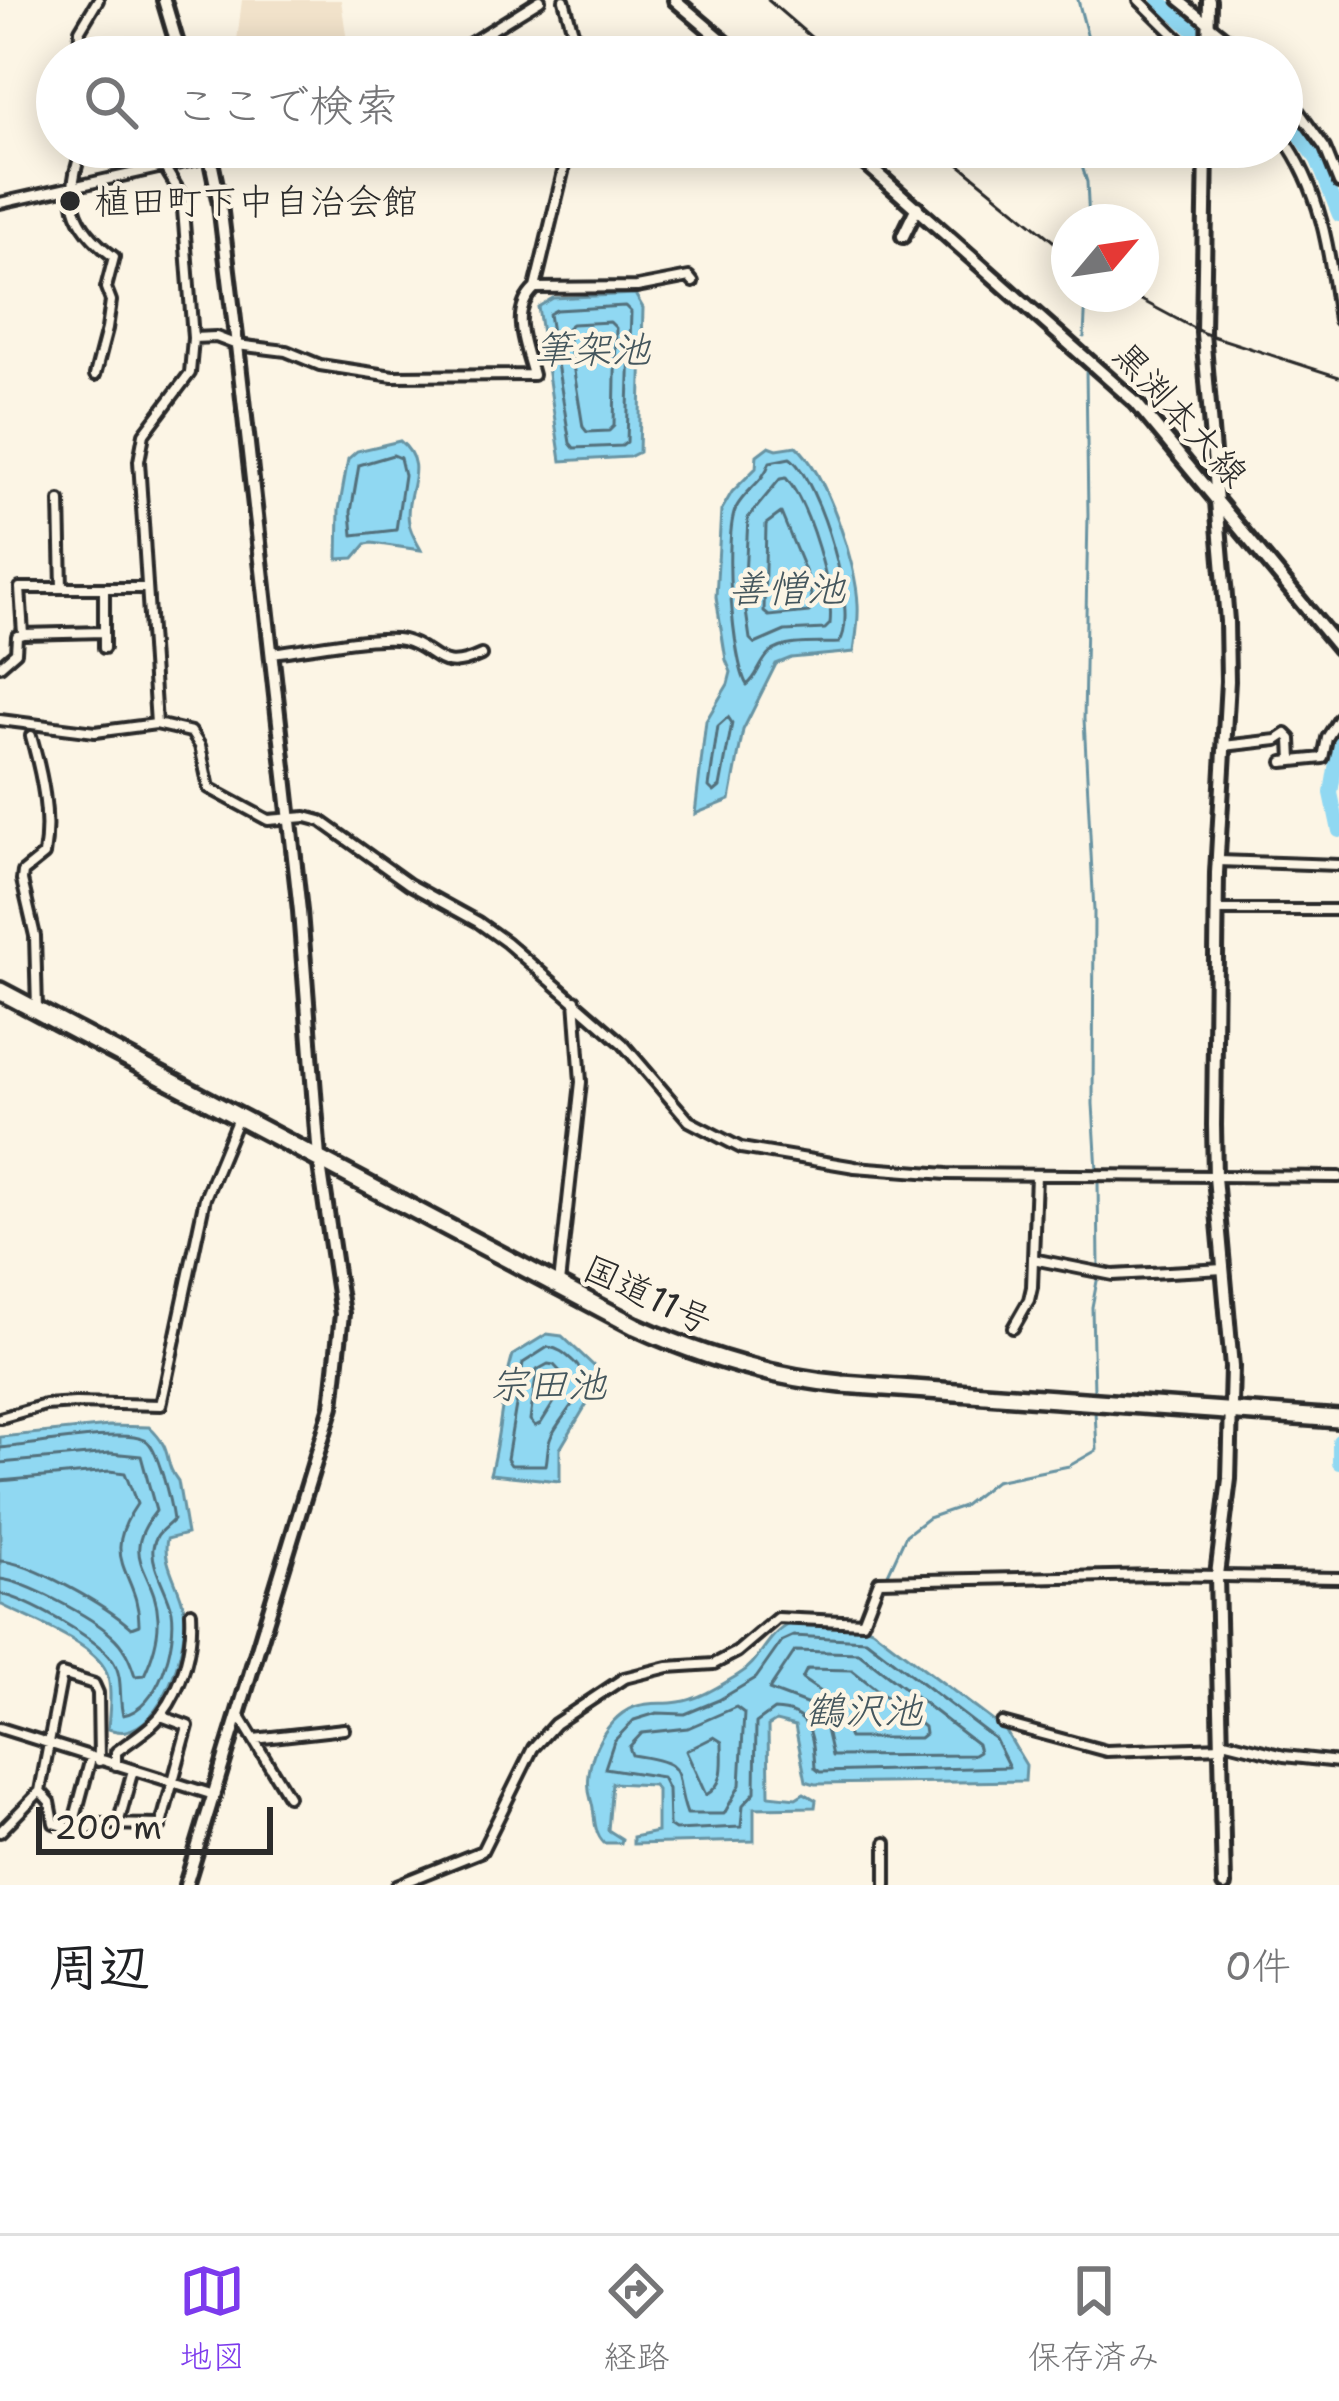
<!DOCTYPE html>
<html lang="ja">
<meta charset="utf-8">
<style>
body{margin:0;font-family:"Shantell Sans","Klee One",sans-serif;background:#f6f6f6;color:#202124}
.compass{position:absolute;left:1051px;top:204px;width:108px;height:108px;border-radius:50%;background:#fff;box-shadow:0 6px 30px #0003;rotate:61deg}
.scale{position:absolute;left:36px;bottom:30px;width:237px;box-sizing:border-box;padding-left:12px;border:6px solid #2b2b2b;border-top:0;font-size:33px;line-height:42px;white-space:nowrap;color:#2b2b2b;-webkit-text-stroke:9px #fcf5e5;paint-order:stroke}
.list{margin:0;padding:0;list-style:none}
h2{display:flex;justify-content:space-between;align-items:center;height:156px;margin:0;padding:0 48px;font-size:51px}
h2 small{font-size:39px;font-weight:400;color:#757577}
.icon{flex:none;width:66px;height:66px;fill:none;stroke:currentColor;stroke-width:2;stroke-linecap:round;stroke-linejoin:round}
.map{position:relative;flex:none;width:1339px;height:1885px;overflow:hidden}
.search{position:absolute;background:#fff;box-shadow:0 6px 30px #0003;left:36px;right:36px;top:36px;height:132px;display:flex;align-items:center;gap:30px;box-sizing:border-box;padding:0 42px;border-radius:66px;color:#757577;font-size:45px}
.sheet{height:348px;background:#fff}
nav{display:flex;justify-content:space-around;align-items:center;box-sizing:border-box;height:168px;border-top:3px solid #e0e0e0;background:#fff;font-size:33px;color:#757577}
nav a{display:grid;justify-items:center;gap:6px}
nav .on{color:#7c3aed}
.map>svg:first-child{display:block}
.built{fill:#f1e2ca}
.water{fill:#90d8f2;stroke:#6893a2;stroke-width:3}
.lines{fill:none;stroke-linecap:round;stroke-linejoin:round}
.shore{stroke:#53707b;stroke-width:3}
.stream{stroke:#6893a2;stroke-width:3}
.river{stroke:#90d8f2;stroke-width:14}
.street-casing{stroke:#2b2b2b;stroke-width:16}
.secondary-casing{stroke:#2b2b2b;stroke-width:20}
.highway-casing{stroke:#2b2b2b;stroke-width:24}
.street{stroke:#fcf5e5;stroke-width:8}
.secondary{stroke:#fcf5e5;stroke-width:10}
.highway{stroke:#fcf5e5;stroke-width:15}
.rail{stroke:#2b2b2b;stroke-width:3}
.poi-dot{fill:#2b2b2b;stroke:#fcf5e5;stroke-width:4.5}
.labels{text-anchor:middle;stroke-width:9;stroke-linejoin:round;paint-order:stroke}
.poi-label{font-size:36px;fill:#2b2b2b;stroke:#fcf5e5;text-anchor:start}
.street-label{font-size:36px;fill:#2b2b2b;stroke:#fcf5e5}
.water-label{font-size:39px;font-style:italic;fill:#44565d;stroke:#fcf5e5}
</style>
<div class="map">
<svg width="1339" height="1885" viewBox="0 0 1339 1885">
<rect width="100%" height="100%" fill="#fcf5e5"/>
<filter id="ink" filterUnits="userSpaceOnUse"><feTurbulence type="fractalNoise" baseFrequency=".00833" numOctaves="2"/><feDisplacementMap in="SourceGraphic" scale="24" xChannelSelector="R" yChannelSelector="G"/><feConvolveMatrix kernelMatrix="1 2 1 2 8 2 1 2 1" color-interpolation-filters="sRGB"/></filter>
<g filter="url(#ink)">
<!-- built -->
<path class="built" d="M242 0H341L349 55 235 57Z"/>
<!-- water -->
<path class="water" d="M635 294 643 308 639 452 629 457 561 461 538 307 553 298Z
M400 441C431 466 403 493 409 523 410 532 417 542 421 550L372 543 366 544 354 558 338 559 339 510 348 459 357 451Z
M769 446 777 449 796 446C826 472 857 564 858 605 859 620 856 637 854 652L791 658 776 664 743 730 730 800 695 814 706 721 728 684 731 672 726 660 716 597 721 511 732 492 756 468 757 455Z
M547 1334 562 1336 596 1368 592 1395 560 1449V1481L490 1474C501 1434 501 1393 513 1355Z
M109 1426 149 1427C175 1451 162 1461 178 1481L187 1534 167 1539C161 1566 185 1591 185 1619 185 1652 164 1723 126 1731 120 1733 114 1730 108 1729 109 1711 113 1689 106 1671 93 1642 28 1619 0 1604V1437Z
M789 1624 861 1625 872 1629 1005 1730 1026 1765 1025 1781 815 1784 806 1781 795 1726 776 1721 768 1726 769 1795 796 1798 804 1793 816 1800 815 1807 754 1808V1841L633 1844V1837L657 1832V1790L653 1785 612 1783 608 1830 622 1839 621 1843H604C592 1830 596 1816 591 1800 581 1769 602 1719 634 1707 651 1701 663 1705 679 1702 700 1699 721 1685 738 1675 761 1662 766 1635 789 1624Z"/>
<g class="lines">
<!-- shore -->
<path class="shore" d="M625 306 631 312 627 442 622 446 574 448 570 443 549 314 556 310Z
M610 322 616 328 614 426 609 431 587 432 583 427 567 328 572 324Z
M393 455 400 458 404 475 396 530 353 535 351 512 359 465Z
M790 458C818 478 861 614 839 643 819 644 786 640 770 653 759 663 758 677 747 685 732 661 723 534 736 508 745 490 763 483 770 462Z
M786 478C809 505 834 588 830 624L825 629 785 631 755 644 750 639 744 597 748 518 780 479Z
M781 513 808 578 813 606 809 612 769 616 764 612 766 524Z
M728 717 732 723 720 787 714 792 709 787 718 726Z
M548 1347C560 1349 564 1353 573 1361 600 1384 561 1413 551 1437 547 1446 548 1456 546 1465H511L507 1459 523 1363Z
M548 1364 554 1365 568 1380 541 1423 535 1426 530 1420 537 1370Z
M0 1448C30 1446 121 1428 145 1440 158 1446 171 1505 173 1520 164 1530 155 1532 153 1548 151 1568 168 1591 172 1611 177 1643 159 1709 123 1715 118 1698 124 1678 113 1661 100 1640 24 1597 0 1594
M0 1463 110 1453 141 1456 156 1511C117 1560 156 1569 158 1618 159 1638 152 1658 144 1675L135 1676C130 1660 124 1646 111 1635 92 1617 25 1581 0 1579
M0 1481 110 1471 125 1473 137 1504C97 1562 140 1573 139 1625L131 1628C107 1606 31 1562 0 1561
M793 1636 866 1640 995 1739 1009 1767 820 1772 815 1768C813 1736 812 1711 774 1710L756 1723 755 1792 743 1805 741 1827 675 1830 669 1826 668 1789 662 1777 605 1768 614 1741 634 1720 657 1713 685 1714 719 1700 756 1678 782 1641Z
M795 1651 859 1653 977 1744 979 1752 974 1755 832 1756 825 1725 814 1707 769 1690Z
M807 1669 852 1670 924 1727 925 1734 920 1738H849L830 1698 802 1679Z
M736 1707 744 1713 740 1785 724 1814H687C671 1770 693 1764 632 1755L629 1747 642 1733 688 1728Z
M714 1737 722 1742C722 1763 726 1784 706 1795L686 1751Z"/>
<!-- stream -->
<path class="stream" d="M1078 0 1093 57
M1076 147 1087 182 1089 222
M1084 337 1086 294
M1086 368 1088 515 1084 719 1094 911 1093 1104 1097 1171
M1098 1180 1099 1268
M1094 1393 1092 1307 1098 1276
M887 1576 906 1535 928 1518 963 1506 995 1481 1069 1466 1097 1450 1095 1411
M870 1616 883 1585"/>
<!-- river -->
<path class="river" d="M1159 0 1223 57
M1282 109 1317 160 1339 215
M1339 744 1331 793 1339 831
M1339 1441V1463"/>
<defs>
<path id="street" d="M564 0 580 57
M1139 0 1197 57
M1179 0 1250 57
M79 57 80 30 98 0
M448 57 540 0
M1282 88 1325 148 1339 183
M1282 136C1322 190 1330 255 1339 320
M83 147C64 196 70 224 114 257L106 288 111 301 107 329 95 375
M0 203 253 147
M535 288 637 287 689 277 693 282
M193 338 216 337 237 345 286 351 320 365 393 376 533 375C525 344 509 312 535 288L569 147
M60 501 62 588
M104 632 23 634 20 588H147
M104 648V588
M271 653C303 650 376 634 403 640 437 648 436 676 481 655
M0 666 16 652 17 636 23 634
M0 720 95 732 156 724 191 732 200 746 209 788 268 820 306 817 321 821 409 884 478 922 506 942 623 1044 689 1121 741 1148 855 1167 947 1174 1339 1177
M156 724 139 461 144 434 190 373 193 338 182 196 165 168 163 147
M31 736C42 775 51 815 44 855L23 872 22 880 35 936 37 1009
M1224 746 1277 740 1286 734 1291 739 1292 761
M1283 762 1323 758 1327 738 1339 719
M1218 861 1339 865
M1217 910H1339
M1033 1259 1113 1275 1224 1269
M559 1284 581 1082 575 1000
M1013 1328 1029 1300 1032 1287 1036 1175
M0 1418 45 1405 75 1403 161 1405 205 1198 238 1118
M239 1715 288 1796
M1002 1723 1106 1751 1223 1747
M0 1728 214 1795
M254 1739 344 1729
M1224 1741 1284 1756 1339 1762
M116 1765V1752C131 1740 151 1729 162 1714 183 1687 193 1646 191 1612
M40 1791 50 1802 54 1823 83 1832 99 1824 161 1825 188 1726 161 1716
M118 1824 133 1770
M72 1829 91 1758
M0 1832 40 1791 62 1674 94 1684 98 1693 99 1761
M886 1843V1885
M397 1885 482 1851 533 1748 555 1724 624 1678 668 1667 714 1664 737 1652 777 1618 863 1622 879 1581 1157 1575 1339 1578"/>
<path id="secondary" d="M164 0 181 57
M675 0 742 57
M1208 57 1209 0
M847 147 1136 403 1339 648
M1206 147 1203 333 1227 621 1228 681 1217 873 1214 1125 1215 1177 1232 1367 1229 1479 1217 1575 1224 1885
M903 236 917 207
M186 1885 332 1406 342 1314 319 1158 300 911 237 345 220 204 208 147"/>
<path id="highway" d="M0 991 635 1326C701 1356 769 1377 842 1384L1339 1419"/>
</defs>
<!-- street casing -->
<use href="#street" class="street-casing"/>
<!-- secondary casing -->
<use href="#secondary" class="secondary-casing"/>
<!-- highway casing -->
<use href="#highway" class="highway-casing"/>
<!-- street -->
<use href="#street" class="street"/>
<!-- secondary -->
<use href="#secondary" class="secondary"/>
<!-- highway -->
<use href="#highway" class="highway"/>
<!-- rail -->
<path class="rail" d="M768 0 834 57
M938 147 1069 254
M1130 294 1203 333 1339 377"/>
</g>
</g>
<!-- markers -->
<circle class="poi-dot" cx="70" cy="201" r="12"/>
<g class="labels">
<!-- poi labels -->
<g class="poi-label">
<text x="94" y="214">植田町下中自治会館</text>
</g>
<!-- street labels -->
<g class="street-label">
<text transform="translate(1181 414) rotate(48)" y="13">黒渕本大線</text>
<text transform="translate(648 1294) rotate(25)" y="13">国道11号</text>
</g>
<!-- water labels -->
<g class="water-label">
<text x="592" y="363">筆架池</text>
<text x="787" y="602">善憎池</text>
<text x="548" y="1398">宗田池</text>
<text x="864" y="1724">鶴沢池</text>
</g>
</g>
</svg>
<svg class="compass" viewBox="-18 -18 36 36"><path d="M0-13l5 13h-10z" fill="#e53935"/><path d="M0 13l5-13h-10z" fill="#757577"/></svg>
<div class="scale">200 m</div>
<div class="search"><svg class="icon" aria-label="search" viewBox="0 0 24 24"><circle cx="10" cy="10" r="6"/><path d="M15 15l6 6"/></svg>ここで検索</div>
</div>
<section class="sheet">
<h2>周辺<small>0件</small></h2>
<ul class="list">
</ul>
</section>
<nav>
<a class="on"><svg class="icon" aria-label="map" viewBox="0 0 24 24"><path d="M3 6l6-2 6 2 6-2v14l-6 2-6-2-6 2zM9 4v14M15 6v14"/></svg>地図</a>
<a><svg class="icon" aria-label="directions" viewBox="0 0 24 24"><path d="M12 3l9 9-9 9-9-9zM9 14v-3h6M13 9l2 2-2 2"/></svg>経路</a>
<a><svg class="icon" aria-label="saved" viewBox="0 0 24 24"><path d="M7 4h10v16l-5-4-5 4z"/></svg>保存済み</a>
</nav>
